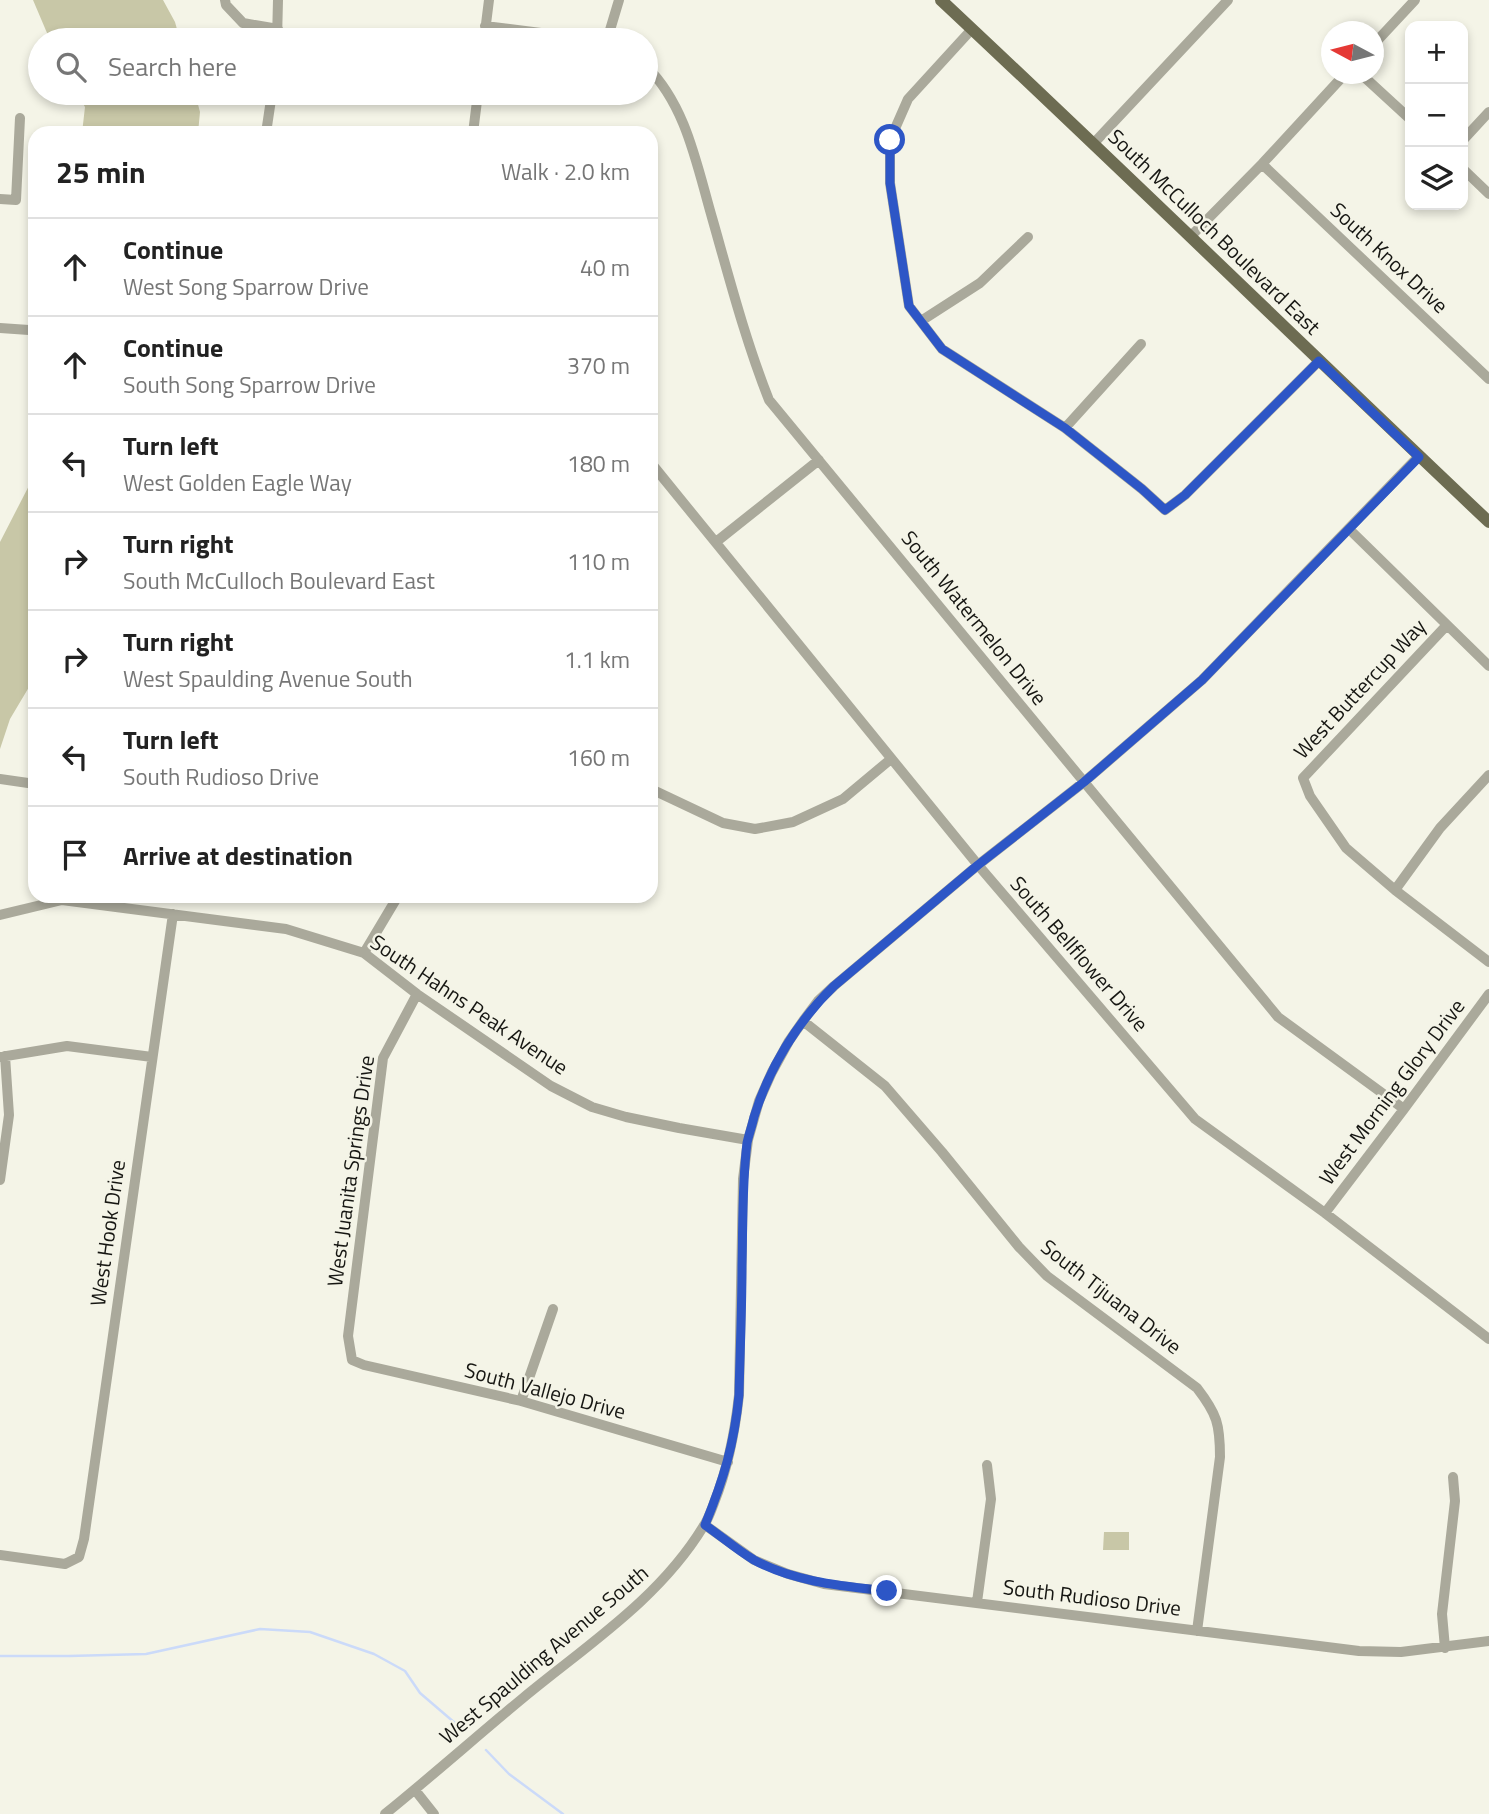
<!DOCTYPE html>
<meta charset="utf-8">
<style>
body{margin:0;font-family:"Titillium Web",sans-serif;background:#f6f6f6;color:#222}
.controls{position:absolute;right:21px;top:21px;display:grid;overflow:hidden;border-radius:14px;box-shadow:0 4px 10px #0003}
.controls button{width:63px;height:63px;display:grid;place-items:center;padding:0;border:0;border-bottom:2px solid #e0e0e0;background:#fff;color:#222;font:35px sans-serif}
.compass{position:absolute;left:1321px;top:21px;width:63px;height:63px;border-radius:50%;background:#fff;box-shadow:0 4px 10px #0003;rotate:277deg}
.stop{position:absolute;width:21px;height:21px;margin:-16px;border:5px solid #2d56c6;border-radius:50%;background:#fff}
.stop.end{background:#2d56c6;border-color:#fff;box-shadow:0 2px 7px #0008}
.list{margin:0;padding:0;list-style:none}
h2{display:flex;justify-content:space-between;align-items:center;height:91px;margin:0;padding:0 28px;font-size:30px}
h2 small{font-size:23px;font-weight:400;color:#767676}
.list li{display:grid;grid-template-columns:46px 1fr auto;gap:21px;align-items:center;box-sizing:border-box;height:98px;padding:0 28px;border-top:2px solid #e0e0e0}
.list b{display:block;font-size:26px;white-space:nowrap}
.list p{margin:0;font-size:23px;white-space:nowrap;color:#767676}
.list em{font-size:23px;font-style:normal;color:#767676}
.icon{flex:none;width:38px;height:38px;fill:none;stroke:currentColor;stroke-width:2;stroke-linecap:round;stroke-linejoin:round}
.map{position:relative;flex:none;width:1489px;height:1814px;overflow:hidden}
.search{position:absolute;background:#fff;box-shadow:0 4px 10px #0003;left:28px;top:28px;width:630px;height:77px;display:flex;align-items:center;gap:18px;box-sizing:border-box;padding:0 24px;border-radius:38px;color:#767676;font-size:26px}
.panel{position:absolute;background:#fff;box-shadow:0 4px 10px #0003;left:28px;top:126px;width:630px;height:777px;border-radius:21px}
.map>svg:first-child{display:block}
.green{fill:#c8c7a7}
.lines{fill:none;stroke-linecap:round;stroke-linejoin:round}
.stream{stroke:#cbdaf9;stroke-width:2.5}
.minor{stroke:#aaa99b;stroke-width:10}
.major{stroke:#6d6c52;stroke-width:12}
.route{stroke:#2d56c6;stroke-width:9}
.labels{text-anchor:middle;stroke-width:5;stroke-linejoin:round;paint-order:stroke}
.street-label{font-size:21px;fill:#161612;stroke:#f4f4e7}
</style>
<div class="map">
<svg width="1489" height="1814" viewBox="0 0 1489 1814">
<rect width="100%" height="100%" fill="#f4f4e7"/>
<!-- green -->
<path class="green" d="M33 0H163L175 22 180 40H50Z
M77 93H195L200 112 198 133H82L85 107Z
M35 474V677L10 719 0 749V542Z
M1104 1532H1129V1550H1103Z"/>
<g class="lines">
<!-- stream -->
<path class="stream" d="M0 1656H69L146 1654 260 1629 310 1632 374 1654 405 1671 420 1693 462 1729
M486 1750 509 1774 563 1814"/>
<!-- minor -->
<path class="minor" d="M225 0 226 5 243 23 278 29
M485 26 596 40
M972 29 908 99 890 140V183L909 306 942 349 1065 428 1142 489 1165 510 1185 495 1319 361
M277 40 278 0
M484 40 489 0
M607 40 619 0
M1374 44 1415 0
M646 66C687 106 697 167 713 221 730 281 746 342 769 400L1278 1017 1404 1109
M1361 74 1410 119
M266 133 272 93
M473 133 478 93
M1463 140 1489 112
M1094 143 1228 0
M1262 164 1489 379
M1463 169 1489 194
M0 199 16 200 20 118
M1190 237 1262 164 1345 74
M921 321 980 283 1028 237
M0 328 29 330
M1065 428 1141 344
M651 463 978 865 1195 1119 1325 1213 1489 1339
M1349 529 1489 666
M716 542 819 460
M1446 626 1303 778 1310 796 1346 848 1395 890 1489 962
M0 779 35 784
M651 789 723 823 755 829 793 822 843 799 891 759
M1395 890 1440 828 1489 775
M0 915 62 900 286 929 364 953 417 994 551 1086 592 1107 626 1117 679 1128 748 1140
M364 953 398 896
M417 994 383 1058 348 1336 352 1360 364 1365 521 1401 728 1462
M803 1021 885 1086 942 1152 1019 1247 1047 1276 1197 1388C1217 1414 1220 1424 1220 1457L1197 1631
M0 1057 67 1046 152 1057
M0 1180 9 1115 5 1056
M1325 1213 1404 1109 1489 994
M521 1401 553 1309
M705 1525 754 1560 788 1574 824 1584 1359 1651 1401 1652 1489 1641
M0 1555 65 1564 79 1557 84 1539 173 914
M977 1602 991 1499 987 1465
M1445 1648 1442 1614 1455 1501 1453 1477
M415 1790 434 1814
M385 1814C432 1776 477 1736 523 1698 587 1645 659 1599 703 1527 708 1520 711 1511 714 1503 728 1468 735 1432 739 1395L743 1179 748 1140 759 1101 772 1072 789 1041 803 1021 818 1001 834 986 978 865 1084 782 1202 680 1419 456"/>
<!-- major -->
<path class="major" d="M941 0C1125 172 1306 349 1489 522"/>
</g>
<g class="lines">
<!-- route -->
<path class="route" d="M887 1591C842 1586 794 1582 754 1560 737 1550 721 1536 705 1525 724 1478 734 1445 739 1395 740 1352 742 1309 742 1266 743 1225 742 1184 747 1143 749 1134 752 1126 754 1117 769 1068 797 1022 834 986L978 865 1084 782 1202 680 1419 457 1319 361 1185 495 1165 510 1142 489 1065 428 942 349 909 306 890 183V140"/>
</g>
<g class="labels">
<!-- street labels -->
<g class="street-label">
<text transform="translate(1214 232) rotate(44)" y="7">South McCulloch Boulevard East</text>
<text transform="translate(1389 258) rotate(43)" y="7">South Knox Drive</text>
<text transform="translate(974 618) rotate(51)" y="7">South Watermelon Drive</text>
<text transform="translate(1360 689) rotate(-47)" y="7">West Buttercup Way</text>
<text transform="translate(1079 954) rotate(49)" y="7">South Bellflower Drive</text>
<text transform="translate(469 1005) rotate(34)" y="7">South Hahns Peak Avenue</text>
<text transform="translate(1392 1092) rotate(-53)" y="7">West Morning Glory Drive</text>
<text transform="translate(351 1171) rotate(-82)" y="7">West Juanita Springs Drive</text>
<text transform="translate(108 1233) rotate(-82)" y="7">West Hook Drive</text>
<text transform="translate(1111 1297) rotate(38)" y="7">South Tijuana Drive</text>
<text transform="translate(545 1391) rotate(15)" y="7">South Vallejo Drive</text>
<text transform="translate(1092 1598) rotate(7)" y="7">South Rudioso Drive</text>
<text transform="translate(544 1655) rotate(-40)" y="7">West Spaulding Avenue South</text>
</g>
</g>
</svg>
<div class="controls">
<button>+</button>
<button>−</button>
<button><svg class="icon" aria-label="layers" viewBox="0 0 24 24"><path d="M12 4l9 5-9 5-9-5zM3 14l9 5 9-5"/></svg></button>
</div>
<svg class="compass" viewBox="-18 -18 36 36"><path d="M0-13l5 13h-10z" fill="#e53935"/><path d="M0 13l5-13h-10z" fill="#767676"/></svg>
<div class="stop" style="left:890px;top:140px"></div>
<div class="stop end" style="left:887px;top:1591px"></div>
<div class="search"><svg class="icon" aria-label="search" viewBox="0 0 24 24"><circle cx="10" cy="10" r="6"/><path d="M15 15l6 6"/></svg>Search here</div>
<section class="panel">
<h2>25 min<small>Walk · 2.0 km</small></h2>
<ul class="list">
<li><svg class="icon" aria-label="ahead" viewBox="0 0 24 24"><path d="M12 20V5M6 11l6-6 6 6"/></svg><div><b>Continue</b><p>West Song Sparrow Drive</p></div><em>40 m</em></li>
<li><svg class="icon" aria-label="ahead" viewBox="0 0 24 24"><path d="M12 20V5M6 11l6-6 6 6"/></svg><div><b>Continue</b><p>South Song Sparrow Drive</p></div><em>370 m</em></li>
<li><svg class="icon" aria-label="left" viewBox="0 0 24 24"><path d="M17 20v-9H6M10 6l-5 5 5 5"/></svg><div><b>Turn left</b><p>West Golden Eagle Way</p></div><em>180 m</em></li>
<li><svg class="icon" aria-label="right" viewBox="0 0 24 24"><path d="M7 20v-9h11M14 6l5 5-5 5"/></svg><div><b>Turn right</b><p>South McCulloch Boulevard East</p></div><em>110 m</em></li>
<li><svg class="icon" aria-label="right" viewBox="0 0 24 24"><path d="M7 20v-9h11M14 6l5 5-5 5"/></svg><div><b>Turn right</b><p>West Spaulding Avenue South</p></div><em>1.1 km</em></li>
<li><svg class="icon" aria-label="left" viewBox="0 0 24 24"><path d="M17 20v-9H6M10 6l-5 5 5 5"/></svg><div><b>Turn left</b><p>South Rudioso Drive</p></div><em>160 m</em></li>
<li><svg class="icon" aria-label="arrive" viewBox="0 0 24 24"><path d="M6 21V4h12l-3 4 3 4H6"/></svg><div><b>Arrive at destination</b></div></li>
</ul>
</section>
</div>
